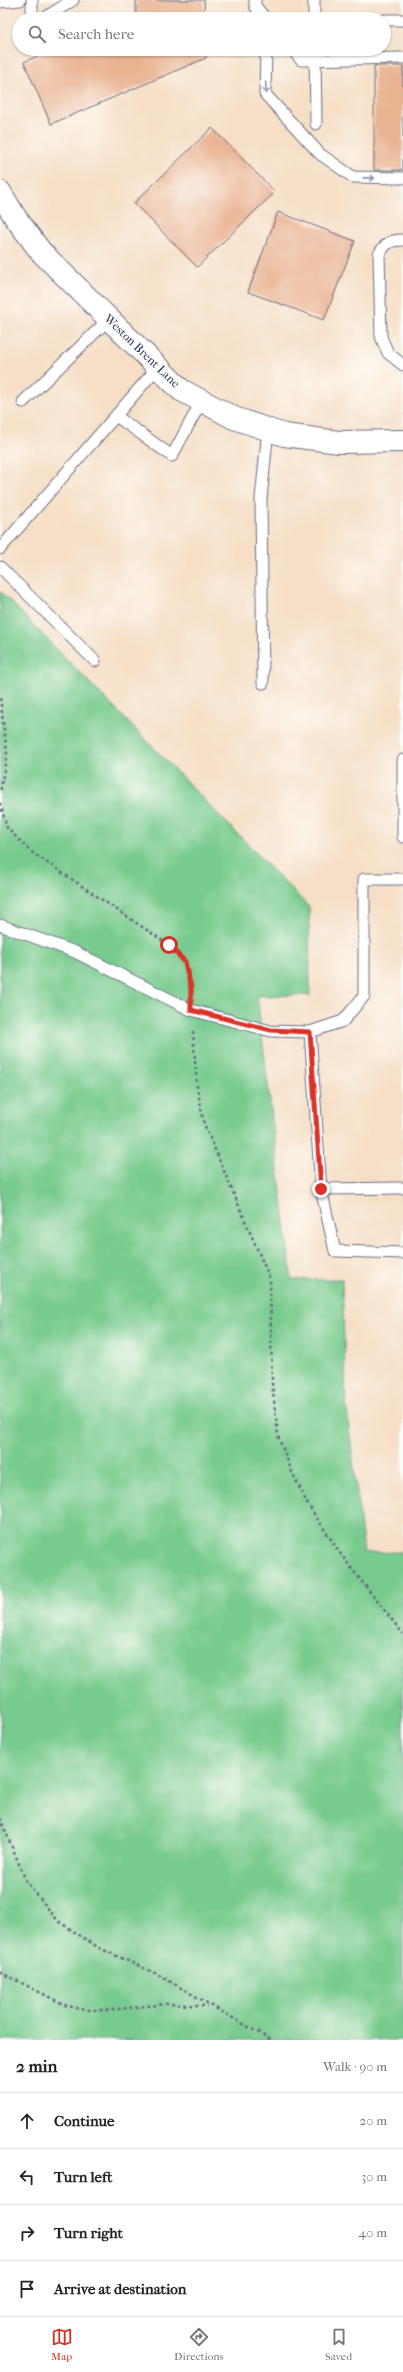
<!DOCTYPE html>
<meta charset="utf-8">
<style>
body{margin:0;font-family:"IM FELL French Canon",serif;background:#f2f2f2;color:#222}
.stop{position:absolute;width:12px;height:12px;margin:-9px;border:3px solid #d93025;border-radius:50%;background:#fff}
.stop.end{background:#d93025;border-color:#fff;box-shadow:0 1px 4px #0008}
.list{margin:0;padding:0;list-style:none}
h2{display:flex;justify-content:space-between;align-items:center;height:52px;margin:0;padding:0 16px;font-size:17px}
h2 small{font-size:13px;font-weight:400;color:#767676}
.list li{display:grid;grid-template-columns:26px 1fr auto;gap:12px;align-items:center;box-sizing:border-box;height:56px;padding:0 16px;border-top:1px solid #e0e0e0}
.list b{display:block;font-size:15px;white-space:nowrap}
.list em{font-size:13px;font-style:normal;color:#767676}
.icon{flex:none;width:22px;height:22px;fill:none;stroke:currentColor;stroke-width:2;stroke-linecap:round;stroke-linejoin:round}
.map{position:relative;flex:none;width:403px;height:2040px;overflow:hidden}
.search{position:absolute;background:#fff;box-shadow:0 1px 3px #0004;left:12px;right:12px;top:12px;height:44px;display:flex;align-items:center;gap:10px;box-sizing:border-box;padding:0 14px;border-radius:22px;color:#767676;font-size:15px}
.sheet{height:276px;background:#fff}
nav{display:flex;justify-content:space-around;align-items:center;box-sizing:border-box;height:56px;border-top:1px solid #e0e0e0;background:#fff;font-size:11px;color:#767676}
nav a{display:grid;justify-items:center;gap:2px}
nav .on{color:#d93025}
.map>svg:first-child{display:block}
.green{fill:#78cb8e;stroke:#4a7d76}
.building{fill:#e9b291}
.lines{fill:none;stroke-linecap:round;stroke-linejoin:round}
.service-casing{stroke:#686d82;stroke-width:13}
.minor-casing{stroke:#686d82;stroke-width:24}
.path{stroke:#686d82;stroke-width:2.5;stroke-dasharray:3 3;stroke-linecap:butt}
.service{stroke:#fff;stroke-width:11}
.minor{stroke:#fff;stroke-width:22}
.oneway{stroke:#8d97ae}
.route{stroke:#d93025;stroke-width:5}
.labels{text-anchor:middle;stroke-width:3;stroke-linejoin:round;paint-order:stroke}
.street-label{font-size:12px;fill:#1b2f5e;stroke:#fdfcf7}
</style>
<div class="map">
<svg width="403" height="2040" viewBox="0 0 403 2040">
<rect width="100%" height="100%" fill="#fdfcf7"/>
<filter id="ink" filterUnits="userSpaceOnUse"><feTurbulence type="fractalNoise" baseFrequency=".025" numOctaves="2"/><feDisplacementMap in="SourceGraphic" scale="8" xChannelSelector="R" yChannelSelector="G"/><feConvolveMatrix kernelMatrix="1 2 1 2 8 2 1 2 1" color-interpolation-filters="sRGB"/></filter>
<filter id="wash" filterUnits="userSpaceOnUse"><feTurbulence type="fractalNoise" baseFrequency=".012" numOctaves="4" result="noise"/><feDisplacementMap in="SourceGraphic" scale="16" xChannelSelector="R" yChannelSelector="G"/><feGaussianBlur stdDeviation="0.9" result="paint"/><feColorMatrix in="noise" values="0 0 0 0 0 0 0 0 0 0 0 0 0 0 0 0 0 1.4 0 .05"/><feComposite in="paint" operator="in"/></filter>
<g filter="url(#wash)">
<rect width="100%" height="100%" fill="#f6dfc6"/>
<!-- green -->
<path class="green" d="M0 591 309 907 310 995 257 996 292 1280 342 1279 346 1402 364 1553 403 1552V2040H0Z"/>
<g id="blocks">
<!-- building -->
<path class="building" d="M136 0H204L205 19H125L136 14Z
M55 49H205L206 58 51 124 24 62Z
M374 66H403V170H374Z
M212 128 275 192 197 267 134 203Z
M278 212 355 241 324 320 248 292Z"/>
</g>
</g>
<g filter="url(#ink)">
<use href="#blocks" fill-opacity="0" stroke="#686d82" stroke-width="1"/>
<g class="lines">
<defs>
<path id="service" d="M32 0V19
M255 0V6L266 19
M314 0V19
M0 2 20 0
M43 19 73 0
M384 20H403
M266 49 265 94 320 154 353 177 403 178
M292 49 301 60 403 58
M315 49 316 124
M403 240C390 240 386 243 379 254L381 337 388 353 403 365
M23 402 109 319
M116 416 172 456 202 400
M0 549 158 367
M0 567 95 661
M263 683 261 499 268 429
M403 760V837
M0 925 75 952 191 1010 271 1031 310 1032 343 1021 364 996V879H403
M310 1032 321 1189 335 1251 403 1253
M321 1189 403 1188"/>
<path id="minor" d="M0 192 15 217 41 252 181 390 234 418 284 435 339 442 403 441"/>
</defs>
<!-- service casing -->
<use href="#service" class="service-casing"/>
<!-- minor casing -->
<use href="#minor" class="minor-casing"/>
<!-- path -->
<path class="path" d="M0 698 7 753 0 793
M0 803 7 828 30 851 169 945 185 962 190 986
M193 1031 197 1087 204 1124 270 1279 272 1383 278 1436 292 1472 307 1503 342 1556 403 1634
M0 1818 26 1881 58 1921 99 1948 157 1974 271 2040
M0 1972 65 2005 85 2010H109L167 2004 208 2006"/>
<!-- service -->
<use href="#service" class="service"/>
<!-- minor -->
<use href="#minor" class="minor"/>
</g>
<!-- one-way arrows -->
<defs><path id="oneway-shaft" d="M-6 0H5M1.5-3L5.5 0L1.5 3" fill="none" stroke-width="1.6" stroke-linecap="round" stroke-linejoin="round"/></defs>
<g class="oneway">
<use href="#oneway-shaft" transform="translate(266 88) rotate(87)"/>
<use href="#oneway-shaft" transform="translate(369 178) rotate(1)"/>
</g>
</g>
<g class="lines" filter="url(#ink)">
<!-- route -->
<path class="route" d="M169 945 185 962 191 988V1010L271 1030 310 1032 321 1189"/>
</g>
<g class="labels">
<!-- street labels -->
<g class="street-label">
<text transform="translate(142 351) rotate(44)" y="4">Weston Brent Lane</text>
</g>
</g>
</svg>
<div class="stop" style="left:169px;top:945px"></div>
<div class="stop end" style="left:321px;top:1189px"></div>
<div class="search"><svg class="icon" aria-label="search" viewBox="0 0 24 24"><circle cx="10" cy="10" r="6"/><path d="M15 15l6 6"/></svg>Search here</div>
</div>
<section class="sheet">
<h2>2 min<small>Walk · 90 m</small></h2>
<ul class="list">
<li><svg class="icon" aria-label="ahead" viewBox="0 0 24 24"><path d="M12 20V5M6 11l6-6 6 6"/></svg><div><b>Continue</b></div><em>20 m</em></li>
<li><svg class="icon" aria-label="left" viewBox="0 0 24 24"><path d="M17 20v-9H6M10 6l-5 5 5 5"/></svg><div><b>Turn left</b></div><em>30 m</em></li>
<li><svg class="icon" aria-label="right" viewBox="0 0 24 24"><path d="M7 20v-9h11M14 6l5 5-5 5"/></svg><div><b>Turn right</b></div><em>40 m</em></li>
<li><svg class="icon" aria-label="arrive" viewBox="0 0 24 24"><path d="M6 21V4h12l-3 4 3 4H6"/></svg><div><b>Arrive at destination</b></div></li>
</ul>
</section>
<nav>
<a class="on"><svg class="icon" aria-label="map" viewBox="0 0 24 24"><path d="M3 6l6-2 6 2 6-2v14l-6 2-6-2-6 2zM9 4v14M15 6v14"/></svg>Map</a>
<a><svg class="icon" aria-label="directions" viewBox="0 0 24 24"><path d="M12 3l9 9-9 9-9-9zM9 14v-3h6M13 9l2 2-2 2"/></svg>Directions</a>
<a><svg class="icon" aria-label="saved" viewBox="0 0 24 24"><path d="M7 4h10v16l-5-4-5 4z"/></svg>Saved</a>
</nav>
